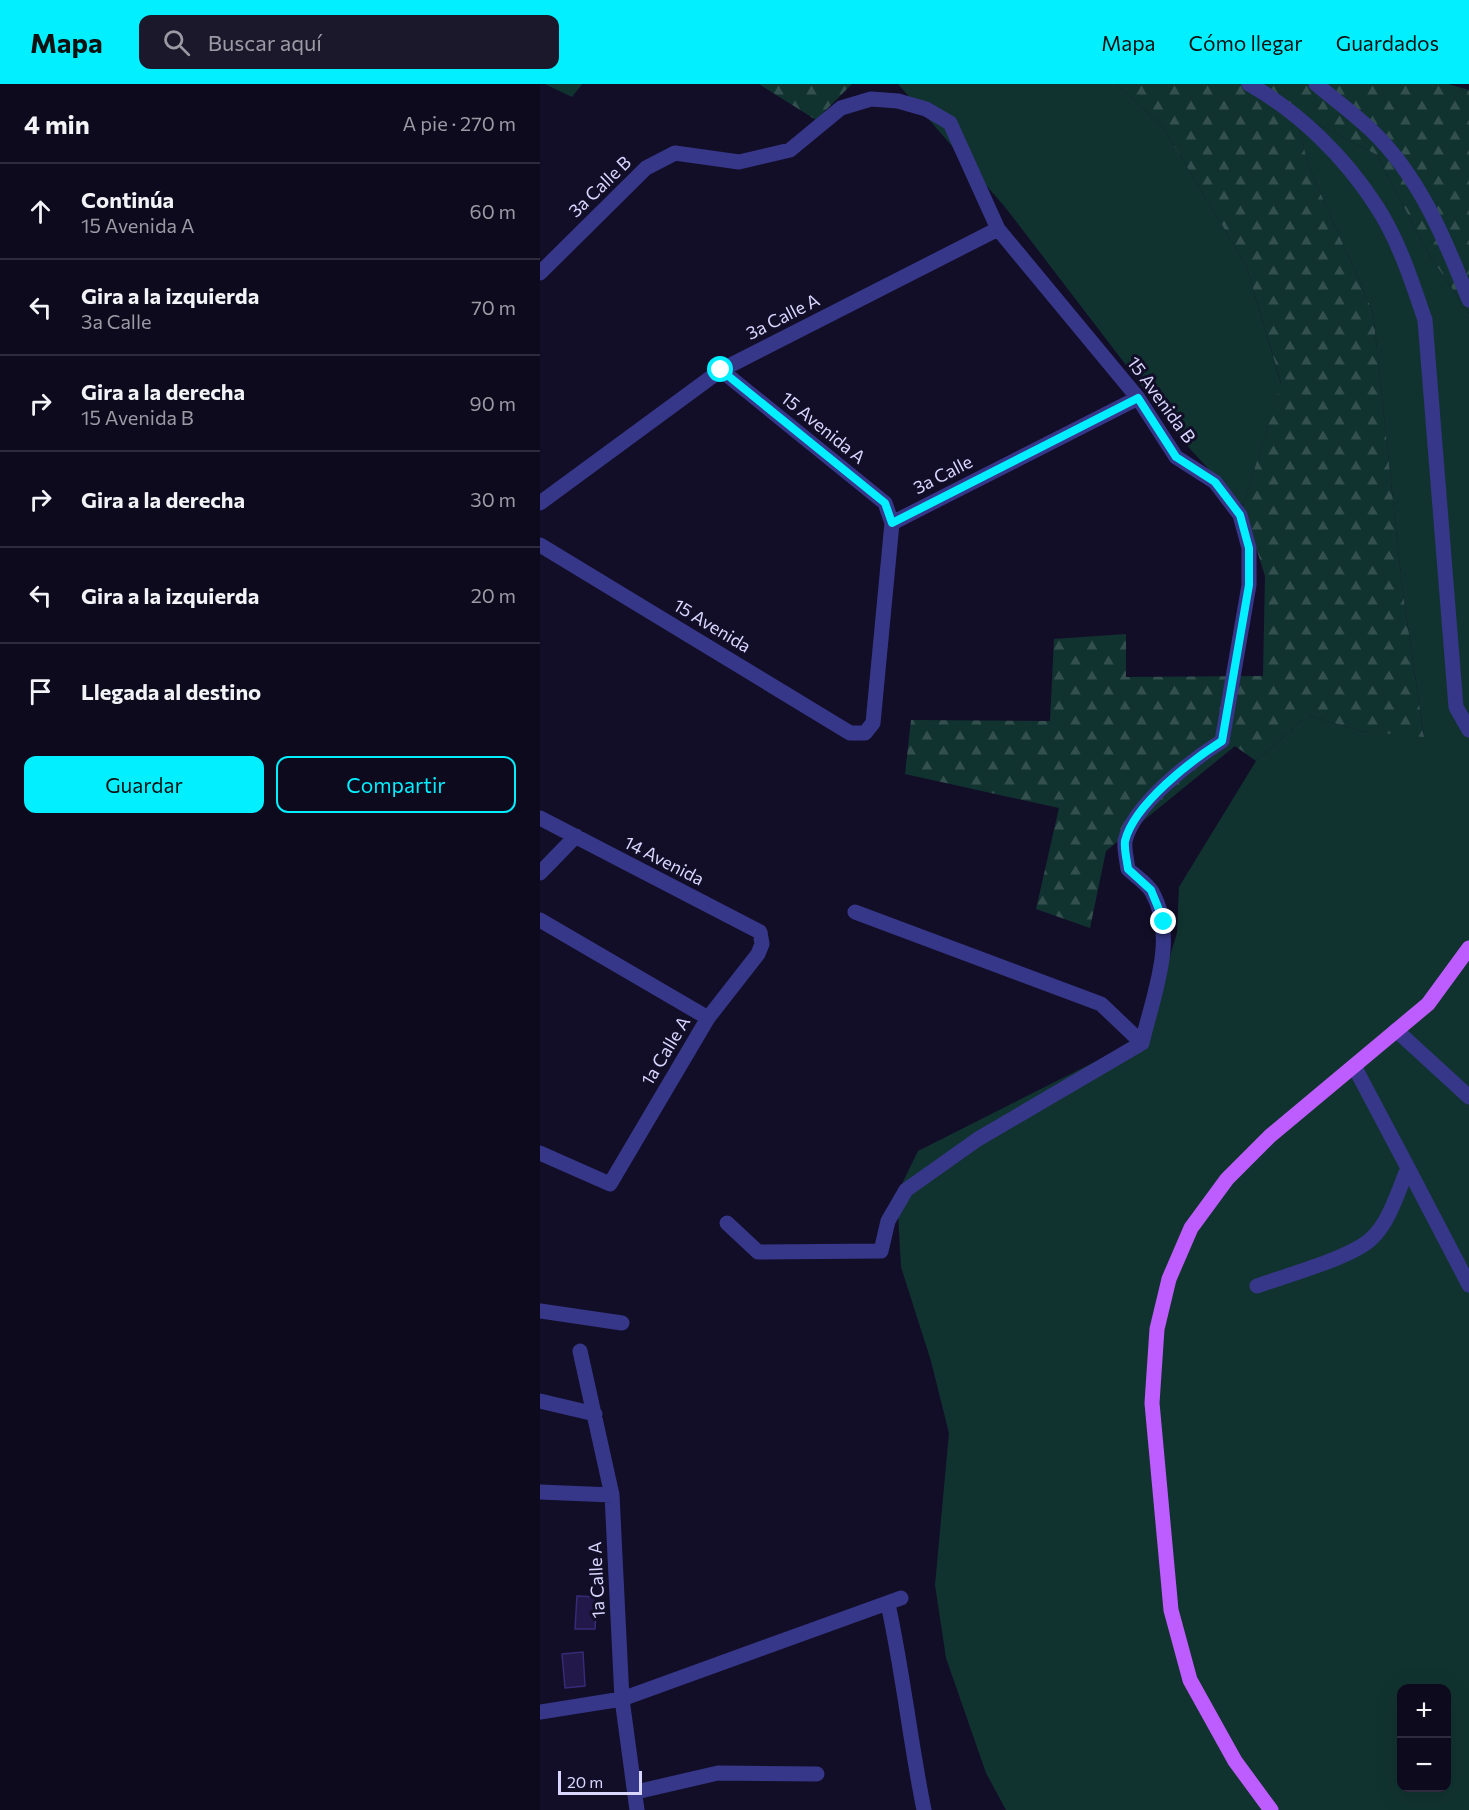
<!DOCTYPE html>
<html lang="es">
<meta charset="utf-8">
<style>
body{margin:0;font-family:Commissioner,sans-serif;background:#1c182b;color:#f1f3f6}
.controls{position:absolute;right:18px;bottom:18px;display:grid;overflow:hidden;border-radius:12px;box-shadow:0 6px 24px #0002}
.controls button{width:54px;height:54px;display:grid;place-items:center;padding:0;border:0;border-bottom:2px solid #2e2b3c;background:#0e0a1e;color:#f1f3f6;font:30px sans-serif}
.scale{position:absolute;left:18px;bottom:15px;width:84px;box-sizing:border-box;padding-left:6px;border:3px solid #d9d6ff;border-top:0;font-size:16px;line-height:21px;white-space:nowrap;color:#d9d6ff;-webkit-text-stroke:4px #120e28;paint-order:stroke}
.stop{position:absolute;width:18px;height:18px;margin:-14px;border:4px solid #02efff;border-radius:50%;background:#fff}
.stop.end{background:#02efff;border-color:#fff;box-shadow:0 2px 6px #0008}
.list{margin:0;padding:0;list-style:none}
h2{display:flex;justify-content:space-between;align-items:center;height:78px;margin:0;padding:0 24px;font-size:26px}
h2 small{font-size:20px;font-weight:400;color:#9b9aa4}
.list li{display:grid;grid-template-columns:39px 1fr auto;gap:18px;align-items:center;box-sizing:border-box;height:96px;padding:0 24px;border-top:2px solid #2e2b3c}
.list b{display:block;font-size:22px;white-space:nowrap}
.list p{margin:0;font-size:20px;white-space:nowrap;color:#9b9aa4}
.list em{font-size:20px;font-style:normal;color:#9b9aa4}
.actions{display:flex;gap:12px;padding:18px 24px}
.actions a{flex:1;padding:14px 0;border:2px solid #02efff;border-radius:12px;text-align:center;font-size:21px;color:#02efff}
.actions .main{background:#02efff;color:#111}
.icon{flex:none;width:33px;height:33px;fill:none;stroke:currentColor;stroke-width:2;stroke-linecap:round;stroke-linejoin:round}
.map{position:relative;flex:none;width:929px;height:1726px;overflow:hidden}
header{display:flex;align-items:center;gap:36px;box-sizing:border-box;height:84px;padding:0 30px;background:#02efff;color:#111}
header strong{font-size:28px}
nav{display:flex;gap:33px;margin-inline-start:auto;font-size:21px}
.search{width:420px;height:54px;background:#1c182b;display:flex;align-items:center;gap:15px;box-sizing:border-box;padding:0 21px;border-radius:12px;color:#9b9aa4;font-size:22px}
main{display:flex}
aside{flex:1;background:#0e0a1e}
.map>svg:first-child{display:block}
.grass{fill:#113330;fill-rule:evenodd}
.forest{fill:url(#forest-firs)}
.building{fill:#22194a;stroke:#372a77;stroke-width:1.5}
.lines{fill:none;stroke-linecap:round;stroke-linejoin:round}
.minor{stroke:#37378a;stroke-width:15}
.major{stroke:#bd5dff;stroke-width:15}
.route{stroke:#02efff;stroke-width:8}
.labels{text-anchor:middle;stroke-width:6;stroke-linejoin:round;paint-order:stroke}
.street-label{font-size:18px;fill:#d9d6ff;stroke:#120e28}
</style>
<header>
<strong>Mapa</strong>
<div class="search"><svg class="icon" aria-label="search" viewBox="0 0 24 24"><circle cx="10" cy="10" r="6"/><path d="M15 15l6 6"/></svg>Buscar aquí</div>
<nav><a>Mapa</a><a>Cómo llegar</a><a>Guardados</a></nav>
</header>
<main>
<aside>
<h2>4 min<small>A pie · 270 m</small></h2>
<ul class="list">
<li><svg class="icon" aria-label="ahead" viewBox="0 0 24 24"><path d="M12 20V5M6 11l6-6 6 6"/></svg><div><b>Continúa</b><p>15 Avenida A</p></div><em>60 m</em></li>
<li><svg class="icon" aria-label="left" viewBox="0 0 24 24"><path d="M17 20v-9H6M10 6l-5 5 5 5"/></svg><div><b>Gira a la izquierda</b><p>3a Calle</p></div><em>70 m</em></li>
<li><svg class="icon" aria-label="right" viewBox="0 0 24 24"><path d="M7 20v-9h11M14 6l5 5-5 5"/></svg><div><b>Gira a la derecha</b><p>15 Avenida B</p></div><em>90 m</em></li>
<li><svg class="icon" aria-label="right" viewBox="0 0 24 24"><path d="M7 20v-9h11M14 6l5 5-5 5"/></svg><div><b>Gira a la derecha</b></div><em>30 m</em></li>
<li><svg class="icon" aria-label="left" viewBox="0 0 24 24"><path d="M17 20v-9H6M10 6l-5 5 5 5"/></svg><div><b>Gira a la izquierda</b></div><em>20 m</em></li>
<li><svg class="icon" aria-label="arrive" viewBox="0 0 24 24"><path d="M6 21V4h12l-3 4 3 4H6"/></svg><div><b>Llegada al destino</b></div></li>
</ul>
<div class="actions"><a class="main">Guardar</a><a>Compartir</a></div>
</aside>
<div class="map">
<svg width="929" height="1726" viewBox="0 0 929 1726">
<defs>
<pattern id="forest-firs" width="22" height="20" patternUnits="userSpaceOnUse" patternTransform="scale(1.5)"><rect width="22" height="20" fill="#113330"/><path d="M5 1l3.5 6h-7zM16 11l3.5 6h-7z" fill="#33504f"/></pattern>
</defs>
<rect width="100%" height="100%" fill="#120e28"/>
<!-- grass -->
<path class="grass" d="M358 0H577L623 43 706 181 741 300 703 422 651 366 465 123Z
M756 29 837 71 888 169 929 229V1726H466L446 1689 406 1574 395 1501 409 1349 391 1277 361 1183 357 1110 378 1067 590 960 620 904 637 849 639 803 716 677 768 631 820 647 884 652 862 502 833 228 768 81ZM862 1604H906V1704H862Z"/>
<!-- forest -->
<path class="forest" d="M5 0H42L32 13Z
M219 0H312L276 36Z
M577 0H908L929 6V229L888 169 837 71 756 29 768 81 833 228 862 502 884 653 820 647 768 631 716 677 695 662 566 767 550 844 496 825 519 724 365 690 371 636 510 637 514 555 586 550V593L723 592 725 492 703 422 741 299 706 181 623 43Z"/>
<!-- building -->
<path class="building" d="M37 1512 57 1513 55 1545H35Z
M43 1568 45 1602 25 1604 22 1570Z"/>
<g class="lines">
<!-- minor -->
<path class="minor" d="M709 0C760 29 805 73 837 123 859 157 872 198 885 236L916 623 929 646
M776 0C794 15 813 29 830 45 879 91 905 155 929 216
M0 189 106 84 135 69 199 78 250 66 301 24 331 15 358 17 386 25 410 39 458 145 598 314 636 373 675 398 700 431 709 464V501L682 657C652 676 594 720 585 757 584 765 587 777 588 785 595 792 607 799 612 808 638 854 613 911 602 959L438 1055 366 1106 348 1137 341 1167 218 1168 187 1139
M181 286 345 419 352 439
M0 419 181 286 458 145
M0 461 310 649H325L333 639 352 439 598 314
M0 734 220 848 222 860 218 870 168 934 70 1100 0 1069
M0 789 36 752
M315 828 561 920 602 959
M0 836 168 934
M856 946 929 1013
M868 1084 929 1201
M717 1202C744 1192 814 1173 832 1154 850 1137 858 1107 868 1084L814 982
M0 1227 82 1239
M40 1267 72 1411 82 1615 97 1726
M0 1317 55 1330
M0 1408 72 1411
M348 1520C363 1588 370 1657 384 1726
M0 1628 82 1615 361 1514
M96 1708 178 1689 277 1690"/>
<!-- major -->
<path class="major" d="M731 1726 695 1677 650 1596 631 1526 612 1319 617 1245 629 1195 651 1144 687 1095 730 1052 888 920 929 864"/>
</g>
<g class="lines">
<!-- route -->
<path class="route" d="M181 286 345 419 352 439 598 314 636 373 675 398 700 431 709 464V501L682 657C652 676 594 720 585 757 584 765 587 777 588 785L611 806 624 838"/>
</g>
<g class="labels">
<!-- street labels -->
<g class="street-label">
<text transform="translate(60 103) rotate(-44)" y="6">3a Calle B</text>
<text transform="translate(243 233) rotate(-27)" y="6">3a Calle A</text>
<text transform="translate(621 316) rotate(54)" y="6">15 Avenida B</text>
<text transform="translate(283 344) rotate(39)" y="6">15 Avenida A</text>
<text transform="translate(403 391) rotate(-27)" y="6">3a Calle</text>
<text transform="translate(172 542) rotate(31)" y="6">15 Avenida</text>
<text transform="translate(124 777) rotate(27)" y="6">14 Avenida</text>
<text transform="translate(126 967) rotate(-59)" y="6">1a Calle A</text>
<text transform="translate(57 1496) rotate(-93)" y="6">1a Calle A</text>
</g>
</g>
</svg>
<div class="controls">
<button>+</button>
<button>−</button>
</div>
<div class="scale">20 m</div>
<div class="stop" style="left:181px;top:286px"></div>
<div class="stop end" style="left:624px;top:838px"></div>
</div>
</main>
